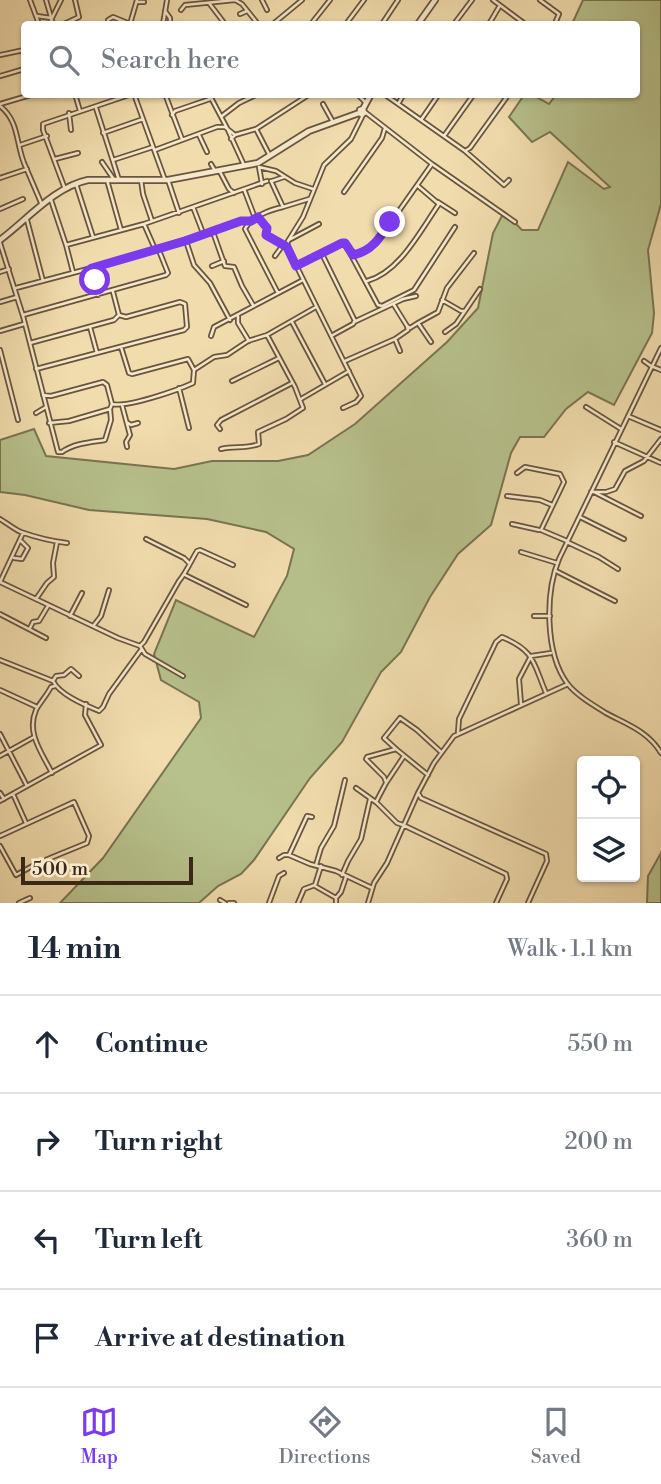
<!DOCTYPE html>
<meta charset="utf-8">
<style>
body{margin:0;font-family:"Libre Bodoni",serif;background:#f2f2f3;color:#1f2937}
.controls{position:absolute;right:21px;bottom:21px;display:grid;overflow:hidden;border-radius:7px;box-shadow:0 2px 5px #0004}
.controls button{width:63px;height:63px;display:grid;place-items:center;padding:0;border:0;border-bottom:2px solid #e0e1e3;background:#fff;color:#1f2937;font:35px sans-serif}
.scale{position:absolute;left:21px;bottom:18px;width:172px;box-sizing:border-box;padding-left:7px;border:4px solid #3b281a;border-top:0;font-size:19px;line-height:24px;white-space:nowrap;color:#3b281a;-webkit-text-stroke:5px #f6e8ca;paint-order:stroke}
.stop{position:absolute;width:21px;height:21px;margin:-16px;border:5px solid #7c3aed;border-radius:50%;background:#fff}
.stop.end{background:#7c3aed;border-color:#fff;box-shadow:0 2px 7px #0008}
.list{margin:0;padding:0;list-style:none}
h2{display:flex;justify-content:space-between;align-items:center;height:91px;margin:0;padding:0 28px;font-size:30px}
h2 small{font-size:23px;font-weight:400;color:#747a83}
.list li{display:grid;grid-template-columns:46px 1fr auto;gap:21px;align-items:center;box-sizing:border-box;height:98px;padding:0 28px;border-top:2px solid #e0e1e3}
.list b{display:block;font-size:26px;white-space:nowrap}
.list em{font-size:23px;font-style:normal;color:#747a83}
.icon{flex:none;width:38px;height:38px;fill:none;stroke:currentColor;stroke-width:2;stroke-linecap:round;stroke-linejoin:round}
.map{position:relative;flex:none;width:661px;height:903px;overflow:hidden}
.search{position:absolute;background:#fff;box-shadow:0 2px 5px #0004;left:21px;right:21px;top:21px;height:77px;display:flex;align-items:center;gap:18px;box-sizing:border-box;padding:0 24px;border-radius:7px;color:#747a83;font-size:26px}
.sheet{height:483px;background:#fff}
nav{display:flex;justify-content:space-around;align-items:center;box-sizing:border-box;height:98px;border-top:2px solid #e0e1e3;background:#fff;font-size:19px;color:#747a83}
nav a{display:grid;justify-items:center;gap:4px}
nav .on{color:#7c3aed}
.map>svg:first-child{display:block}
.green{fill:#b7c18c;stroke:#797453;stroke-width:2}
.lines{fill:none;stroke-linecap:round;stroke-linejoin:round}
.minor-casing{stroke:#68553f;stroke-width:6}
.tertiary-casing{stroke:#68553f;stroke-width:8}
.minor{stroke:#f6e8ca;stroke-width:2.5}
.tertiary{stroke:#f6e8ca;stroke-width:4.5}
.route{stroke:#7c3aed;stroke-width:9}
</style>
<div class="map">
<svg width="661" height="903" viewBox="0 0 661 903">
<rect width="100%" height="100%" fill="#f1dcad"/>
<filter id="stains"><feTurbulence type="fractalNoise" baseFrequency=".00286" numOctaves="4"/><feColorMatrix values="0 0 0 0 .2 0 0 0 0 .09 0 0 0 0 .02 0 0 0 .5 -.17"/></filter>
<radialGradient id="worn" r=".72"><stop offset=".6" stop-color="#630" stop-opacity="0"/><stop offset="1" stop-color="#630" stop-opacity=".3"/></radialGradient>
<!-- green -->
<path class="green" d="M583 0H661V204L648 250 654 313 652 333 614 405 588 392 566 409 544 437H520L511 453 491 525 458 554 430 597 401 652 381 672 342 742 310 778 254 860 241 874 218 886 199 903H60L103 858 201 718 199 702 161 680 154 654 176 600 254 637 287 576 294 549 266 532 207 519 89 510 25 495 0 492V440L34 429 46 456 174 469 212 461H278L308 455 355 424 447 342 478 308 493 233 504 212 522 230H538L568 162 604 189 610 187 550 132 532 142 509 117 524 95H533L549 104 556 95 636 94V24H572Z
M661 853V903H647L648 876Z"/>
<g class="lines">
<defs>
<path id="minor" d="M30 0 39 24
M46 0 53 24
M235 0 242 4 258 24
M262 0 267 10
M493 0 525 24
M540 0 559 14 556 21
M137 2H144
M209 3 225 24
M181 10 185 5 235 0
M165 11 170 18V24
M240 14 247 11
M37 16 51 18
M51 20 61 0
M64 24 79 17 75 0
M108 24V20L113 17 130 24
M130 24 137 0
M163 24 167 0
M273 24 302 0
M311 24 330 0
M346 24 364 0
M382 24 398 0
M454 24 472 0
M489 24 499 7
M0 55 24 50
M0 76 24 69
M75 94 80 111
M134 94 165 180
M165 94 182 139
M209 94 227 128
M357 94 366 103
M384 94 465 151 470 148 509 94
M0 104 34 94
M323 104 333 122
M398 104 404 94
M0 106C19 121 16 143 24 163 30 177 36 191 42 205
M96 108 119 180
M69 113 71 130
M172 115 175 111 210 99
M222 116 239 103 258 94
M421 120 439 94
M256 129 270 156
M228 130 244 165
M103 133 143 119
M199 135 207 152
M444 136 474 94
M231 139 235 135 256 129 310 94
M20 145 47 136
M155 150 217 127H225L235 135
M465 151 504 185 509 180
M55 159 78 153
M113 160 153 147
M102 162 115 181
M211 164 215 171
M432 164 515 222
M259 167 276 171 295 183 313 189
M259 167 262 184
M219 170 229 189 234 193
M0 178 27 169
M107 180 121 230
M141 180 143 194 152 221
M168 180 179 213
M271 181 283 207 309 199
M272 181 284 177
M76 184 93 237
M65 189 43 130V124L132 94
M244 189 255 218
M344 192 382 138 385 128
M51 200 66 245 144 224 267 181
M438 202 455 213
M193 207 203 233
M0 209 23 199
M258 217 267 228 266 235 287 247
M27 220 43 281
M144 224 155 249
M209 232 243 220 251 221
M289 240 319 224
M186 241 194 265 210 283 230 320
M0 243 23 316 58 452H62C74 443 92 442 105 440L111 420 110 409
M66 245 73 272
M322 254 355 321 353 324 333 335
M353 255 366 251 377 242 432 164 365 112
M275 256 283 245
M212 266 224 261
M296 266 344 242 378 305 382 306 414 290 455 227
M92 268 98 295
M0 272 9 269
M367 281C400 272 420 231 439 204L418 186
M16 288 114 262 209 232 214 235 225 266 234 267 242 286 253 305
M113 292 119 315
M278 293 245 229C251 217 269 210 283 207
M442 300 461 311H465L480 289
M0 302 17 297
M394 305 407 326
M23 315 166 275 168 273 158 248
M238 316V323L249 341
M292 322 325 384
M354 322 403 299 416 296
M418 323 438 312 447 288 474 253
M407 326 410 328 418 323 431 342
M90 327 97 353
M0 331 24 324
M445 332 456 324 465 311
M211 336 214 327 303 280
M395 339 400 351
M30 343 114 320 119 315 126 317 180 302 185 304 187 327 184 330 36 369
M661 348 559 559C545 593 545 653 567 683 576 695 593 705 606 713 626 724 648 731 661 753
M0 350 18 420
M345 361 395 339 408 330 407 326
M644 361 651 366
M651 366 661 370
M194 370 214 357 227 355 248 341 267 335 316 307
M232 381 279 358
M179 388 189 428
M43 395 51 396 103 382 107 385 112 404
M301 399 349 371
M122 405 130 435 126 442 127 447
M586 407 621 429
M343 408 356 402 361 396 287 247 288 241 303 217 324 165 351 139 363 115
M36 413 46 407
M628 416 661 430
M49 423 69 421 110 409 112 404C127 408 178 390 193 383L194 370 188 359 132 374 129 373 121 347
M128 423 131 425 138 423
M220 429 217 425 221 420 292 383
M614 442 661 463
M221 449C235 446 246 449 259 444L258 432 286 419 303 408 295 387 267 335
M517 473 525 467 560 474 564 482 541 530 567 541
M591 492H606L615 489 625 471 644 461 661 439
M594 492 641 516
M507 496 540 500 552 505
M580 517 624 539
M0 519C7 523 14 529 21 532 35 537 51 541 67 543
M512 524 539 530
M146 539 184 558 189 563
M567 542 599 557 618 569
M521 552 557 563
M14 558 22 559 28 548 21 541
M556 571 615 601
M185 575 246 605
M0 582 118 638 140 646 145 654 183 676
M0 582 23 533
M36 599 47 583 54 577 53 563 57 542
M0 614 46 638
M70 616 82 593
M534 616H550
M94 625 101 616 109 590
M30 628 33 622 39 621 48 606
M140 646 144 642 179 581C186 573 191 561 197 551L200 550 233 565
M531 656 551 653
M0 660 53 681C60 695 85 705 99 711L103 707 109 694 141 650
M53 681 56 676 64 675 71 669 79 676
M0 690 37 707
M521 704 519 679 531 656
M458 732 459 719 496 642 502 637C535 651 533 662 546 693
M0 734 27 786
M396 749 384 738 400 718 417 730 441 752
M0 756 34 737
M52 773C42 753 26 733 36 710 39 704 47 695 51 687L55 686
M386 782 384 777 366 759 367 757 396 749 428 775
M356 788 377 803
M0 793 4 799
M418 793 421 798 546 854 547 861 528 903
M13 794 26 823
M0 801 101 745 85 715 86 704
M403 825 506 874 507 879 496 903
M403 825 397 823 376 802 386 783 404 756
M0 836 74 802 89 836 87 843 38 863 16 875 0 846
M289 855 307 816 312 817
M279 858 284 855H289L310 864 336 871 372 888
M316 865 321 848 334 826 345 780
M342 875 348 861 361 839 370 799
M315 885 321 866
M315 886 336 898
M220 900 225 903
M19 903 30 898
M229 903H234
M269 903 279 876 284 873
M298 903 304 889 315 885
M336 903V898L341 892 346 877
M368 903 374 883 387 863 418 793 434 763 454 736 568 684"/>
<path id="tertiary" d="M418 24 435 0
M363 109 371 94
M363 109 364 113 361 114 360 110Z
M0 240C27 220 54 187 88 180H168L258 163 309 131 359 113"/>
</defs>
<!-- minor casing -->
<use href="#minor" class="minor-casing"/>
<!-- tertiary casing -->
<use href="#tertiary" class="tertiary-casing"/>
<!-- minor -->
<use href="#minor" class="minor"/>
<!-- tertiary -->
<use href="#tertiary" class="tertiary"/>
</g>
<g class="lines">
<!-- route -->
<path class="route" d="M95 280 92 268 185 241 241 221H251L258 217 267 228 266 235 287 247 296 266 342 243H345L353 255C372 251 380 238 390 222"/>
</g>
<rect width="100%" height="100%" filter="url(#stains)"/>
<rect width="100%" height="100%" fill="url(#worn)"/>
</svg>
<div class="controls">
<button><svg class="icon" aria-label="locate" viewBox="0 0 24 24"><circle cx="12" cy="12" r="6"/><path d="M12 2v4M12 18v4M2 12h4M18 12h4"/></svg></button>
<button><svg class="icon" aria-label="layers" viewBox="0 0 24 24"><path d="M12 4l9 5-9 5-9-5zM3 14l9 5 9-5"/></svg></button>
</div>
<div class="scale">500 m</div>
<div class="stop" style="left:95px;top:280px"></div>
<div class="stop end" style="left:390px;top:222px"></div>
<div class="search"><svg class="icon" aria-label="search" viewBox="0 0 24 24"><circle cx="10" cy="10" r="6"/><path d="M15 15l6 6"/></svg>Search here</div>
</div>
<section class="sheet">
<h2>14 min<small>Walk · 1.1 km</small></h2>
<ul class="list">
<li><svg class="icon" aria-label="ahead" viewBox="0 0 24 24"><path d="M12 20V5M6 11l6-6 6 6"/></svg><div><b>Continue</b></div><em>550 m</em></li>
<li><svg class="icon" aria-label="right" viewBox="0 0 24 24"><path d="M7 20v-9h11M14 6l5 5-5 5"/></svg><div><b>Turn right</b></div><em>200 m</em></li>
<li><svg class="icon" aria-label="left" viewBox="0 0 24 24"><path d="M17 20v-9H6M10 6l-5 5 5 5"/></svg><div><b>Turn left</b></div><em>360 m</em></li>
<li><svg class="icon" aria-label="arrive" viewBox="0 0 24 24"><path d="M6 21V4h12l-3 4 3 4H6"/></svg><div><b>Arrive at destination</b></div></li>
</ul>
</section>
<nav>
<a class="on"><svg class="icon" aria-label="map" viewBox="0 0 24 24"><path d="M3 6l6-2 6 2 6-2v14l-6 2-6-2-6 2zM9 4v14M15 6v14"/></svg>Map</a>
<a><svg class="icon" aria-label="directions" viewBox="0 0 24 24"><path d="M12 3l9 9-9 9-9-9zM9 14v-3h6M13 9l2 2-2 2"/></svg>Directions</a>
<a><svg class="icon" aria-label="saved" viewBox="0 0 24 24"><path d="M7 4h10v16l-5-4-5 4z"/></svg>Saved</a>
</nav>
